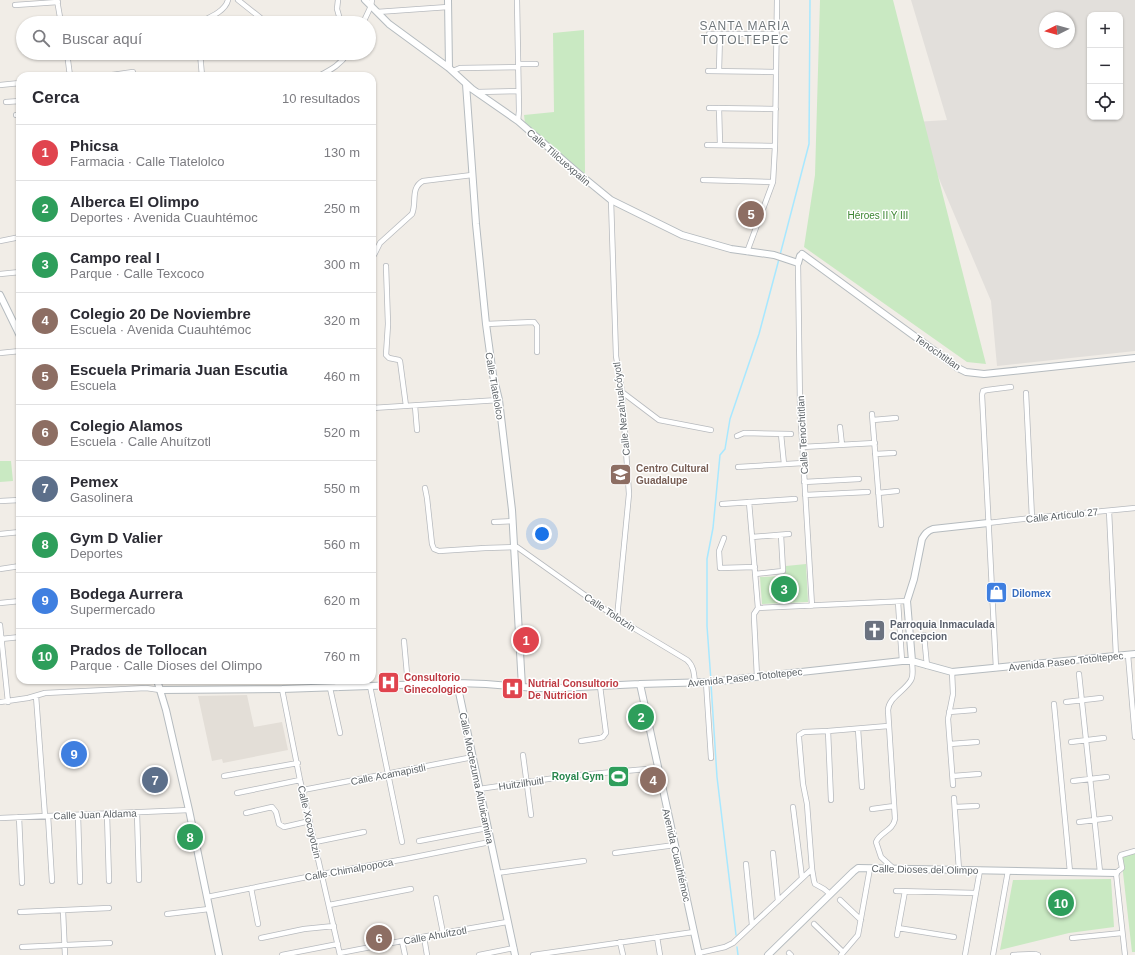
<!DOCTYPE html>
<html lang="es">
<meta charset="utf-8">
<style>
body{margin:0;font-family:Arial,sans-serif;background:#f2f2f3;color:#2b2b33}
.controls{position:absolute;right:12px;top:12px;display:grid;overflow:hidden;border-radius:8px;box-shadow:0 1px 3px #0004}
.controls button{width:36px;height:36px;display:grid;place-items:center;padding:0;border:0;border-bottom:1px solid #e1e1e2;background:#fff;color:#2b2b33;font:20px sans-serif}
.compass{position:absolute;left:1039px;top:12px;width:36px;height:36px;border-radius:50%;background:#fff;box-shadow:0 1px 3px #0004;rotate:265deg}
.you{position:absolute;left:542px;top:534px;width:14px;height:14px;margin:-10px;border:3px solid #fff;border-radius:50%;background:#1a73e8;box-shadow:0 0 0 6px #1a73e833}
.badge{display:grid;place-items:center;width:26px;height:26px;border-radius:50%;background:#7c3aed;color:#fff;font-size:13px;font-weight:700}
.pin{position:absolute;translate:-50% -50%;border:2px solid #fff;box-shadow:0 1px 4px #0006}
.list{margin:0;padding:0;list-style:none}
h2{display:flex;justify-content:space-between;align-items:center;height:52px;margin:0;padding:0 16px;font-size:17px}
h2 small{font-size:13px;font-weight:400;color:#7c7c81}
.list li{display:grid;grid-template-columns:26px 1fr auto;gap:12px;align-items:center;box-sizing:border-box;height:56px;padding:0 16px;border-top:1px solid #e1e1e2}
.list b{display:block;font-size:15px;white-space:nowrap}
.list p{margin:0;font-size:13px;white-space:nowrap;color:#7c7c81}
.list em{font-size:13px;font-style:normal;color:#7c7c81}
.icon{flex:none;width:22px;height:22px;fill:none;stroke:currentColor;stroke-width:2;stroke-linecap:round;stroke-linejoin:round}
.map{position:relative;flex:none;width:1135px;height:955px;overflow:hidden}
.search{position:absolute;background:#fff;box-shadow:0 1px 3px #0004;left:16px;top:16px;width:360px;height:44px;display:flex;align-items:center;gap:10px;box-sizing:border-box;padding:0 14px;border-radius:22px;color:#7c7c81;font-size:15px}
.panel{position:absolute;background:#fff;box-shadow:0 1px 3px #0004;left:16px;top:72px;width:360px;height:612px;border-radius:12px}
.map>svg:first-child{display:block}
.industrial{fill:#e2dfdb;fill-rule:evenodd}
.education{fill:#e3ded7}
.green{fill:#c9e9c2}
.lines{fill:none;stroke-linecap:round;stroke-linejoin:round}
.stream{stroke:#a8e8ff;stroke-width:1.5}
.street-casing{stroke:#b7babe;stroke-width:6}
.secondary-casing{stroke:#b5bbbf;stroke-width:8}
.street{stroke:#fff;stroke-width:4.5}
.secondary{stroke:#fff;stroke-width:6}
.labels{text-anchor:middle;stroke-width:3;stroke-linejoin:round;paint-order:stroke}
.street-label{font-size:10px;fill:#5e6468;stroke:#fff}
.park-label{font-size:10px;fill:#3a8430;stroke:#fff}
.education-label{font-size:10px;font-weight:bold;fill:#785e54;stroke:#fff;text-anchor:start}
.shop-label{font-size:10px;font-weight:bold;fill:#366cbe;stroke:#fff;text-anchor:start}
.worship-label{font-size:10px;font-weight:bold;fill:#5b616d;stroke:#fff;text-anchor:start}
.health-label{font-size:10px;font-weight:bold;fill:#be3a42;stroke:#fff;text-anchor:start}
.leisure-label{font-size:10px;font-weight:bold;fill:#27864d;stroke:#fff;text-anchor:end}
.quarter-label{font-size:12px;letter-spacing:1px;fill:#6f767a;stroke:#fff}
</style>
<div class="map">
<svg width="1135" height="955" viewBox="0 0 1135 955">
<rect width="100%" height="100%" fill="#f1ede7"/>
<!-- industrial -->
<path class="industrial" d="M911 0H1135V351L997 366 991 301 915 122 947 120ZM1090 15H1120V117H1090ZM1045 18H1069V42H1045Z"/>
<!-- education -->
<path class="education" d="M247 695 254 727 282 722 288 750 223 763 222 759 212 761 198 696Z"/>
<!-- green -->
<path class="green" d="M820 0H893L986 364 967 362 804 247 815 175Z
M584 30 585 174 525 123 524 115 554 112 553 33Z
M0 461H11L13 481 0 482Z
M806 564 808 602 762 604 760 577 783 576 786 572V566Z
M1135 853V952H1132L1121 855Z
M1111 879 1114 927 1069 933 1000 950 1013 880Z"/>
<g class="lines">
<!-- stream -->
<path class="stream" d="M780 255 809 144 810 0
M711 681 707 626V559L713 528 720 455 725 449 730 419 759 334 779 259
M711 684 717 777 736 935
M737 947 738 955"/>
<defs>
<path id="street" d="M57 0 61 23
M238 0 267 23
M338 0 337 9 341 23
M517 0 519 111 518 121
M15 5 58 2
M377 12 448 7
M180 23H181
M198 23C208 18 225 12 228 0
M363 23 371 6 372 0
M709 34H776
M67 53 70 76
M200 53 202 76
M518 64H536
M453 71 460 68 518 67
M708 71 776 72
M719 71 720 34
M105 76 133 72
M319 76C332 69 340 65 348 53
M0 85 20 83
M477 92 518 91
M6 102 20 101
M709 108 776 109
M719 108 720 145
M16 115H20
M707 145 775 146
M703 180 773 182
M611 200 616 356 622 392 629 494 617 618
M0 241 20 237
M747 252 773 182 775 146 777 0
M374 255 380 243 412 214C417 203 410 188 423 181L472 175
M798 263 800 406 812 606
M386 266 388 324 386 355 389 358 399 360 400 361 406 406
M0 274 20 272
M486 324 534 322 537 326V352
M0 353 20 351
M622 392 659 420 711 430
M1026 393 1032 518
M415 406 417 430
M372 408 499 400
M872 414 881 525
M873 420 896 418
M840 427 842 445
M781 434 784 464
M737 436 744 433 791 434
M802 447 875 443
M875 454 894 453
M738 467 803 463
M804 482 859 479
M425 488 427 498 432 544 434 549 439 551 485 548 517 547 617 618 687 660C694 666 694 674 695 683
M878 493 897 491
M805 495 868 492
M0 501 20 500
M749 502 758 608
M722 504 795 499
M1109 511 1116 656
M494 522 513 521
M988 523 1032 518 1135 508
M0 534 20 532
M752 537 789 534
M724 538 719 551 720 568 755 567
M0 569 20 566
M755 574 783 571 781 535
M898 602 902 661
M0 603 20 601
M758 608 907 601
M0 625 8 702
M924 635 927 666
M1 639 20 637
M404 641 408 685
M1128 655 1135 737
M996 668 982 395 983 391 987 390 1011 387
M952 672 953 694 948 719 953 785
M1079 674 1100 872
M757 677 754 618V614L758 608
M337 680 338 688
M706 682 711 758
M370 686 402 842
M330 688 340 733
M282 689 300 780 340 955
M36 696 45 816
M0 702 28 698 45 693 146 688 160 690
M1066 702 1101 698
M1054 704 1070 872
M949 712 974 710
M858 729 862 787
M828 731 804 732 799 735V738L803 784 807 804 812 869 814 881 815 884 824 889 830 894
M581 741 600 738 603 737 606 733 600 686
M1071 742 1104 738
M950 744 977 742
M523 755 531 815
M224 776 298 763
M953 776 979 774
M1073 781 1107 777
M479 789 569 776 658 768
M303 790 473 757
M237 793 300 780
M954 798 959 870
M831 800 828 731 888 726
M793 807 802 878
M955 807 977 806
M872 809 894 806
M137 813 139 880
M246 813 272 807 276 812 279 824 284 827 310 821
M107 814 109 881
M78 815 80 882
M48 816 52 881
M19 817 22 883
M0 818 189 810
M1079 822 1110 818
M419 841 487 828
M315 842 364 832
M615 853 675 845
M773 853 778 901
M746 864 752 925
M894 869 881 857 876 842C880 832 893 831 895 819L888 710C889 697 905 691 911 680 914 675 912 667 912 661
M497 873 584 861
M251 888 258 924
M896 891 976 893
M207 897 322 874 405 859 490 842
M436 898 443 933
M840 900 861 920
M329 905 411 889
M63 911 65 955
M20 912 109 908
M167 914 209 909
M814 924 843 952
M898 928 954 937
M897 935 905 891
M424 937 427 955
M657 937 660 955
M261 938 304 929 334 926
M1072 938 1122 933
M402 941 405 955
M620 942 623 955
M22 947 110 943
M340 953 443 933 507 922
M699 953 725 947 733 943 812 869
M789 953 791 955
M282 955 338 944
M479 955 514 948
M533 955 694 932
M841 955 858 935 870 868
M965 955 980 870
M993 955 1008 871
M1013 955 1035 954 1038 955
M1125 955 1116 873 1122 868 1120 857 1121 855 1135 851"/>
<path id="secondary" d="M365 0 389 24 449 68 472 89 518 121 578 173 611 200 682 235 731 249 774 255 798 263 800 256
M448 0 449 68
M466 84 476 224 486 324 493 375 499 400 512 510 522 687
M802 254 958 368 966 372 984 374 1135 358
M0 295 20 336
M912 661 907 601 914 579 922 539C925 534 927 531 933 529L988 523
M157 680 166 710 189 810 219 955
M457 683 515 955
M640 684 699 955
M160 690 282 689 457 683 486 684 535 688H559L640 684 710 682 902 661H912L952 672 1135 654
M768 955 853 872 858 868 1116 873"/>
</defs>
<!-- street casing -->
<use href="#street" class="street-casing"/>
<!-- secondary casing -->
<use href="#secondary" class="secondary-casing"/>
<!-- street -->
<use href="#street" class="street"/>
<!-- secondary -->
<use href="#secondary" class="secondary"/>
</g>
<!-- icons -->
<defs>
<symbol id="school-square" viewBox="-11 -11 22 22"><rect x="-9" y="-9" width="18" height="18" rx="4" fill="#8d6e63" stroke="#fff"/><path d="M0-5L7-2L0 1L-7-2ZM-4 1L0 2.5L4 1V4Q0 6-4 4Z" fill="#fff"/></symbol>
<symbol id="shop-square" viewBox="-11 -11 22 22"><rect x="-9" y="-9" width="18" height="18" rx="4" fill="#3f7fe0" stroke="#fff"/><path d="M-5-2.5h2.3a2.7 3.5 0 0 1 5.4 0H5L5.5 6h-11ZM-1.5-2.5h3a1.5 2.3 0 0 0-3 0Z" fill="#fff"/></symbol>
<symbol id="church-square" viewBox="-11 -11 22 22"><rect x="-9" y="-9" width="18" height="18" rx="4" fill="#6b7280" stroke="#fff"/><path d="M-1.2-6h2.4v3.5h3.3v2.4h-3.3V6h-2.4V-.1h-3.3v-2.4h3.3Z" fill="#fff"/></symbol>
<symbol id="hospital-square" viewBox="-11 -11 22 22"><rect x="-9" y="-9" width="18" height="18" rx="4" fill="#e0444e" stroke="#fff"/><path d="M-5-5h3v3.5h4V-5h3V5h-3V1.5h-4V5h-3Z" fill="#fff"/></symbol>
<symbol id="stadium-square" viewBox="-11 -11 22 22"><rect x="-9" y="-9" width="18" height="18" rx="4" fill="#2e9e5b" stroke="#fff"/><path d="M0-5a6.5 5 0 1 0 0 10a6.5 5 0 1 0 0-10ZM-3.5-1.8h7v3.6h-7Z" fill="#fff"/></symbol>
</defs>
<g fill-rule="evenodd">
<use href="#school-square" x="608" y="462" width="25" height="25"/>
<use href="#shop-square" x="984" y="580" width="25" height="25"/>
<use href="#church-square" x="862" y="618" width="25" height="25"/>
<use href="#hospital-square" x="376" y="670" width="25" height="25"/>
<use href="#hospital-square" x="500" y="676" width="25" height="25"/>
<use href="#stadium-square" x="606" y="764" width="25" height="25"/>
</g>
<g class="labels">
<!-- street labels -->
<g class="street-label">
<text transform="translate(559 157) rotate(41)" y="4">Calle Tlilcuexpalin</text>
<text transform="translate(938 352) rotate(35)" y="4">Tenochtitlan</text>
<text transform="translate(495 386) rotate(80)" y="4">Calle Tlatelolco</text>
<text transform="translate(621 409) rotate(-96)" y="4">Calle Nezahualcóyotl</text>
<text transform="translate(802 435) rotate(-93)" y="4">Calle Tenochtitlan</text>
<text transform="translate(1062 515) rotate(-6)" y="4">Calle Artículo 27</text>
<text transform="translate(610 612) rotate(34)" y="4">Calle Tolotzin</text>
<text transform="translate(1066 661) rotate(-6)" y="4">Avenida Paseo Totoltepec</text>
<text transform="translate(745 677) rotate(-6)" y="4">Avenida Paseo Totoltepec</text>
<text transform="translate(388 774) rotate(-11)" y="4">Calle Acamapistli</text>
<text transform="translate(477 778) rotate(78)" y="4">Calle Moctezuma Alhuicamina</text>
<text transform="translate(521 783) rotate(-8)" y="4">Huitzilhuitl</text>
<text transform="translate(95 814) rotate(-2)" y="4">Calle Juan Aldama</text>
<text transform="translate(310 822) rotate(77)" y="4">Calle Xocoyotzin</text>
<text transform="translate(677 855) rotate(77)" y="4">Avenida Cuauhtémoc</text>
<text transform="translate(349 869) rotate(-10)" y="4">Calle Chimalpopoca</text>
<text transform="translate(925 869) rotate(1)" y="4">Calle Dioses del Olimpo</text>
<text transform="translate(435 935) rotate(-10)" y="4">Calle Ahuítzotl</text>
</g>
<!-- park labels -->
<g class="park-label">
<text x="878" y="219">Héroes II Y III</text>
</g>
<!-- education labels -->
<g class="education-label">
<text x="636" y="472">Centro Cultural<tspan x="636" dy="12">Guadalupe</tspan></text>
</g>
<!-- shop labels -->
<g class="shop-label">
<text x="1012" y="597">Dilomex</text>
</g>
<!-- worship labels -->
<g class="worship-label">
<text x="890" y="628">Parroquia Inmaculada<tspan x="890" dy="12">Concepcion</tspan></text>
</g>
<!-- health labels -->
<g class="health-label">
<text x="404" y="681">Consultorio<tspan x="404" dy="12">Ginecologico</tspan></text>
<text x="528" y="687">Nutrial Consultorio<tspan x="528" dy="12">De Nutricion</tspan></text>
</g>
<!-- leisure labels -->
<g class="leisure-label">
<text x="604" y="780">Royal Gym</text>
</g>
<!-- quarter labels -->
<g class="quarter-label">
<text x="745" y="30">SANTA MARIA<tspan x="745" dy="14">TOTOLTEPEC</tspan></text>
</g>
</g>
</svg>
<div class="controls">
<button>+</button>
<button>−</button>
<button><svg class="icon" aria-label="locate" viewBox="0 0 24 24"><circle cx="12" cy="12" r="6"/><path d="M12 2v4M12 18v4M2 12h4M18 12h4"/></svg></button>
</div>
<svg class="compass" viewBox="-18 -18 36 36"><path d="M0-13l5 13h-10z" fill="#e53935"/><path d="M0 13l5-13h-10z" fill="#7c7c81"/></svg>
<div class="you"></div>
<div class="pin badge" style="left:526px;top:640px;background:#e0444e">1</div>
<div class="pin badge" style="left:641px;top:717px;background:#2e9e5b">2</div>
<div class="pin badge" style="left:784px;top:589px;background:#2e9e5b">3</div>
<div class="pin badge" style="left:653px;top:780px;background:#8d6e63">4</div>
<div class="pin badge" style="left:751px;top:214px;background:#8d6e63">5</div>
<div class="pin badge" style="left:379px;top:938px;background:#8d6e63">6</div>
<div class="pin badge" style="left:155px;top:780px;background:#5c6f8a">7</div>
<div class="pin badge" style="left:190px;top:837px;background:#2e9e5b">8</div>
<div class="pin badge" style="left:74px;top:754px;background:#3f7fe0">9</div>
<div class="pin badge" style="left:1061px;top:903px;background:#2e9e5b">10</div>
<div class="search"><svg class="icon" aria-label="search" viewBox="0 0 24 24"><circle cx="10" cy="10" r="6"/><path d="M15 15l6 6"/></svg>Buscar aquí</div>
<section class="panel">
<h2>Cerca<small>10 resultados</small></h2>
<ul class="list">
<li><span class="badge" style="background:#e0444e">1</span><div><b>Phicsa</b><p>Farmacia · Calle Tlatelolco</p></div><em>130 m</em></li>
<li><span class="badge" style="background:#2e9e5b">2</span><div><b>Alberca El Olimpo</b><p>Deportes · Avenida Cuauhtémoc</p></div><em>250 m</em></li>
<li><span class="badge" style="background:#2e9e5b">3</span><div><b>Campo real I</b><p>Parque · Calle Texcoco</p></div><em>300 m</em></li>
<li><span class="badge" style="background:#8d6e63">4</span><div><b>Colegio 20 De Noviembre</b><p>Escuela · Avenida Cuauhtémoc</p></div><em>320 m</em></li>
<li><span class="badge" style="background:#8d6e63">5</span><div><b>Escuela Primaria Juan Escutia</b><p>Escuela</p></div><em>460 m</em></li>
<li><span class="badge" style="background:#8d6e63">6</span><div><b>Colegio Alamos</b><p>Escuela · Calle Ahuítzotl</p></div><em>520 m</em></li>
<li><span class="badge" style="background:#5c6f8a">7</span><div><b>Pemex</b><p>Gasolinera</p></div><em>550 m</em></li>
<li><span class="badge" style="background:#2e9e5b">8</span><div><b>Gym D Valier</b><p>Deportes</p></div><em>560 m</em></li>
<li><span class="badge" style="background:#3f7fe0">9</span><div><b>Bodega Aurrera</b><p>Supermercado</p></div><em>620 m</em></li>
<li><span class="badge" style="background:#2e9e5b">10</span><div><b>Prados de Tollocan</b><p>Parque · Calle Dioses del Olimpo</p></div><em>760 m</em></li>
</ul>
</section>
</div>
